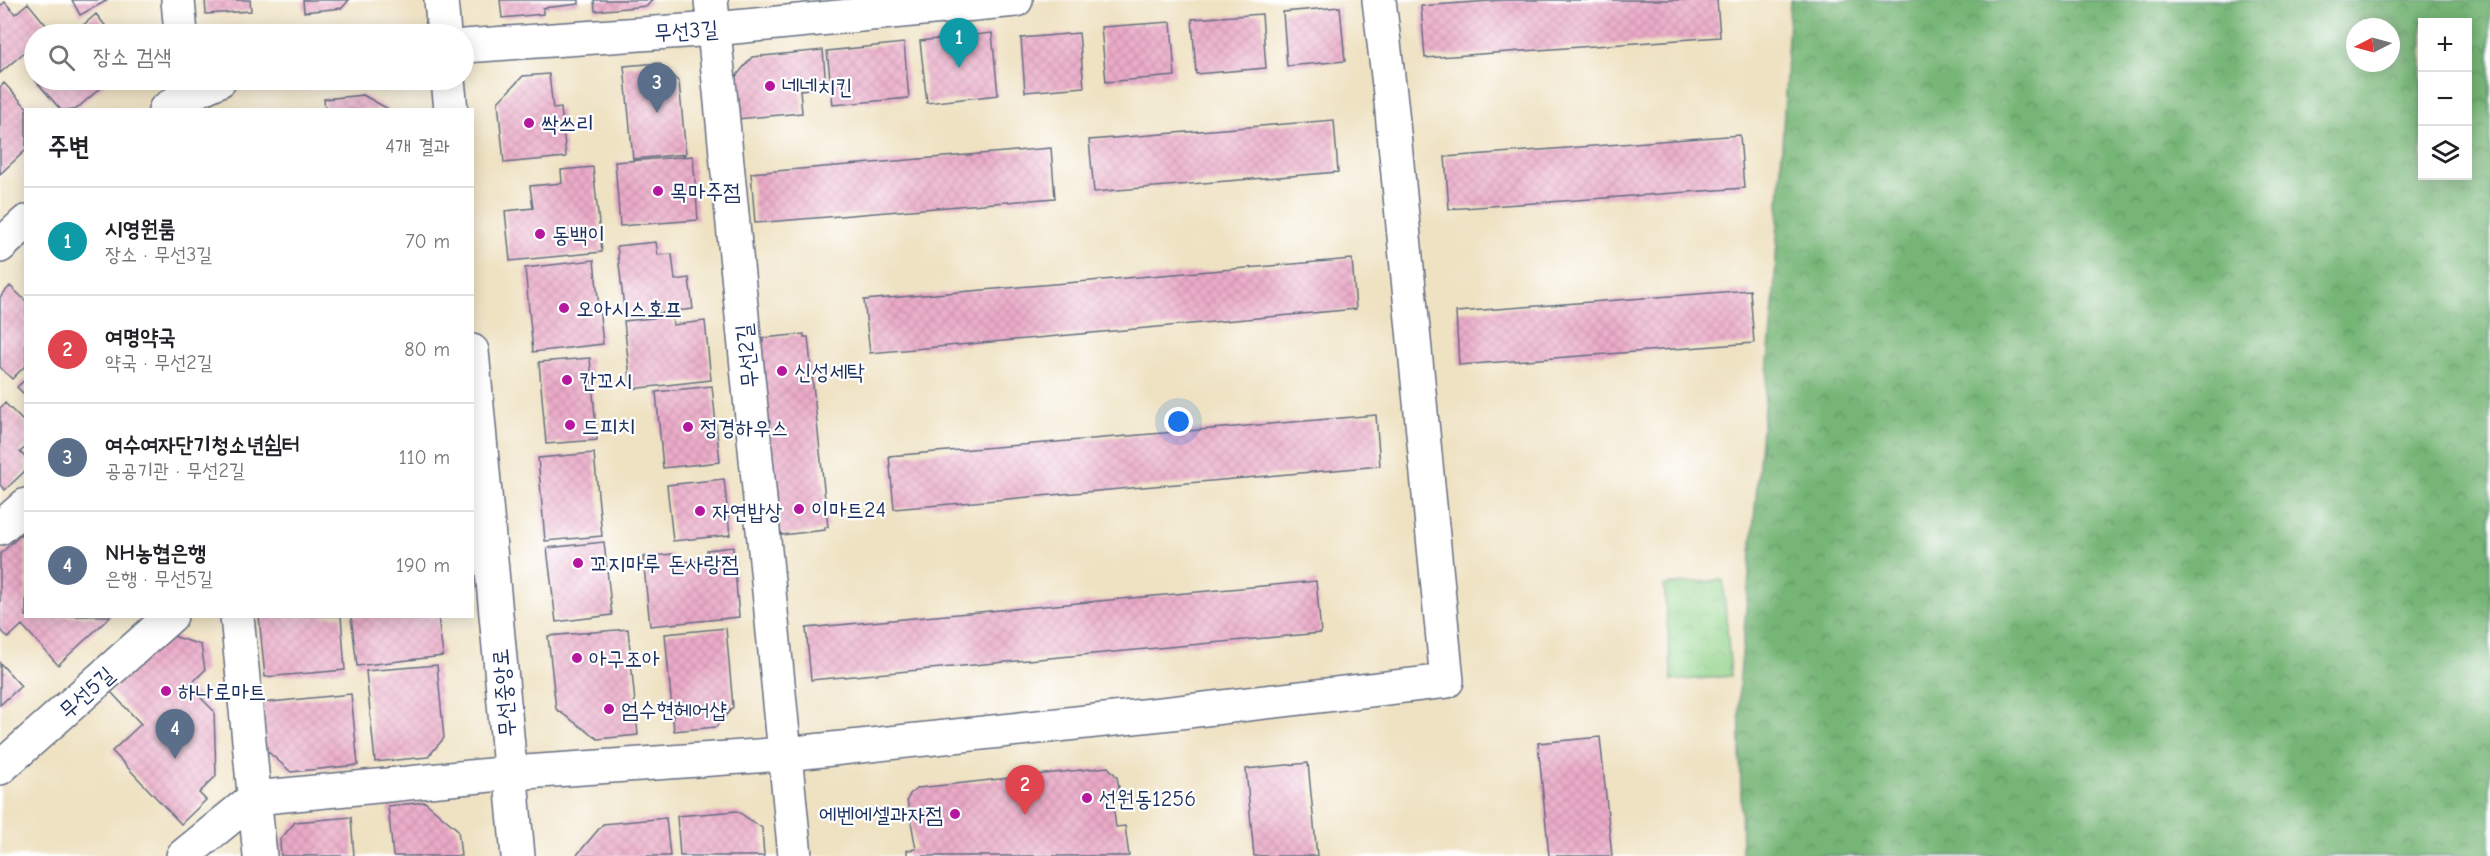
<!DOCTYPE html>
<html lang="ko">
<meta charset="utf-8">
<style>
body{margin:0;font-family:"Comic Neue","Poor Story",sans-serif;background:#f6f6f6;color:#202124}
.controls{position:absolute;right:18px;top:18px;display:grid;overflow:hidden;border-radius:0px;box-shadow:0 3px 15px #0003}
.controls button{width:54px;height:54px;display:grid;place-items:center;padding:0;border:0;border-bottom:2px solid #e0e0e0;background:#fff;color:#202124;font:30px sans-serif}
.compass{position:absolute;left:2346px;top:18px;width:54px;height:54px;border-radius:50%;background:#fff;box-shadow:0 3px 15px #0003;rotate:264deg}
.you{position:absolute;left:1179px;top:422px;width:21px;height:21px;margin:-15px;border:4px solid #fff;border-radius:50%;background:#1a73e8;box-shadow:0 0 0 9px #1a73e833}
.badge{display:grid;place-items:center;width:39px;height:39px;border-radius:50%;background:#b5179e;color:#fff;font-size:20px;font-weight:700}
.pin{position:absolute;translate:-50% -50px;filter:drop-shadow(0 2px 3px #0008)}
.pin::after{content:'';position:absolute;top:32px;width:21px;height:18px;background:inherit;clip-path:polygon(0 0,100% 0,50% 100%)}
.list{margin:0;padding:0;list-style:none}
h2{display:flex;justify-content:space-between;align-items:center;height:78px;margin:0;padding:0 24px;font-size:26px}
h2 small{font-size:20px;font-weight:400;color:#757577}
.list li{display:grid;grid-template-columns:39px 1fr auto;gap:18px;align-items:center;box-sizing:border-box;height:108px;padding:0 24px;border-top:2px solid #e0e0e0}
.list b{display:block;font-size:22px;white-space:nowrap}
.list p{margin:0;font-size:20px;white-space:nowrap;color:#757577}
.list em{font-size:20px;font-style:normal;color:#757577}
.icon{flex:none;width:33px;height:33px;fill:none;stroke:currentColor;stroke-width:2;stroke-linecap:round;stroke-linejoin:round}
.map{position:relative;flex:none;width:2490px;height:856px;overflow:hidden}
.search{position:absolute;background:#fff;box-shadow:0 3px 15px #0003;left:24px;top:24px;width:450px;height:66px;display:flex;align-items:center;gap:15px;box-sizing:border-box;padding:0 21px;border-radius:33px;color:#757577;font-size:22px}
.panel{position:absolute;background:#fff;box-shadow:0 3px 15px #0003;left:24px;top:108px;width:450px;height:510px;border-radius:0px}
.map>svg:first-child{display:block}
.forest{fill:url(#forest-crowns);stroke:#48726a;stroke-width:1.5;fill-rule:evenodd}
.park{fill:url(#park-crowns);stroke:#578174;stroke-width:1.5}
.building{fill:url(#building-cross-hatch)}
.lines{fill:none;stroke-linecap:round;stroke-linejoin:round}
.minor-casing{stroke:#656e81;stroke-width:36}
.tertiary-casing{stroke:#656e81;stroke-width:36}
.minor{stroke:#fff;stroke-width:33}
.tertiary{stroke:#fff;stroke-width:33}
.poi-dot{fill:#b5179e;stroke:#fff;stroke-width:2}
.labels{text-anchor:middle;stroke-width:4.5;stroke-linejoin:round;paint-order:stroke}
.street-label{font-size:22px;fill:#1b2f5e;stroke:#fff}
.poi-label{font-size:22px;fill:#1b2f5e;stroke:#fff;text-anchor:start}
</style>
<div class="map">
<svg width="2490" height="856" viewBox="0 0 2490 856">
<defs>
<pattern id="forest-crowns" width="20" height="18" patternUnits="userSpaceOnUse" patternTransform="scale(1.5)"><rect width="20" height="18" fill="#76b576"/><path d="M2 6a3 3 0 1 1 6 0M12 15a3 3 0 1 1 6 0" fill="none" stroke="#609464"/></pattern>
<pattern id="park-crowns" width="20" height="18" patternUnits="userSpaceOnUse" patternTransform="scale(1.5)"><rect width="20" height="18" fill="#93d38a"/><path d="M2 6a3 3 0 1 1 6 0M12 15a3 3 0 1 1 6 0" fill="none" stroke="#7eb57a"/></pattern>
<pattern id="building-cross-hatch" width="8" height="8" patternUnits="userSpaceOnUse" patternTransform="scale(1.5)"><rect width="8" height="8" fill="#ebabc8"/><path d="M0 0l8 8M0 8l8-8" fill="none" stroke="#c993ae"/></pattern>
</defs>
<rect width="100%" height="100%" fill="#fff"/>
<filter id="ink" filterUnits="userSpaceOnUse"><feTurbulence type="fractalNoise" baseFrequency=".0167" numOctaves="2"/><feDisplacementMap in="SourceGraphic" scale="12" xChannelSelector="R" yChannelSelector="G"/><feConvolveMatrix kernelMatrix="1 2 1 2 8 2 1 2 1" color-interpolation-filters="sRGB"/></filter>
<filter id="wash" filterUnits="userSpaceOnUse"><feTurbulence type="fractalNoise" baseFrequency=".008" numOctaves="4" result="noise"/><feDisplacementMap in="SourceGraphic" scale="24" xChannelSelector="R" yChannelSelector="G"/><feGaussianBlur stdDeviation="1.35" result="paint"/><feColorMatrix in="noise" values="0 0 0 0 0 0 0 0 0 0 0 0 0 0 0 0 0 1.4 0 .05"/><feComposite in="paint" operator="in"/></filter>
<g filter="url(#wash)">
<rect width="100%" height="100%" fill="#efe2c2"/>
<!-- forest -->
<path class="forest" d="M1790 0H2490V856H1742L1739 687 1774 295ZM2422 22H2468V176H2422ZM2355 27H2391V63H2355Z"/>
<!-- park -->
<path class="park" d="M1723 580 1731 676 1672 681 1664 585Z"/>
<g id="blocks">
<!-- building -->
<path class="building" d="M72 0H108L80 15Z
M205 0H250L251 11 206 14Z
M303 0H349L342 8 304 12Z
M500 0H579V4L543 8V14L502 18Z
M594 0H652L647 6 595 11Z
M1503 0H1717L1720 37 1425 58 1421 6Z
M5 2 15 14 28 3 50 30 45 34H34V44L0 73V6Z
M1340 7 1345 61 1287 66 1283 12Z
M96 14 112 34H73Z
M1262 14 1266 68 1196 74 1192 19Z
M1171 22 1175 76 1106 82 1101 27Z
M992 33 998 95 927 103 920 41Z
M1079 33 1084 87 1025 92 1021 38Z
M904 43 909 98 833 105 827 51Z
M823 50 826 87 800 90 802 113 737 119 733 80 752 57Z
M659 63 679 82 686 154 633 159 624 66Z
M549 74 553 109 561 108 566 157 504 163 498 102 523 76Z
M35 80H110L75 110H61Z
M4 83 29 110H26V150L0 174V87Z
M363 95 390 110H325L324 99Z
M1334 120 1338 172 1094 192 1089 140Z
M1740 135 1744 188 1449 209 1445 157Z
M1051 148 1055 198 755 223 751 173Z
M693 156 698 220 620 226 615 162Z
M593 167 602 252 510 261 505 211 533 208 530 186 562 183 561 170Z
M656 242 658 255 672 254 675 280 689 278 693 309 625 317 617 246Z
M1352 259 1356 309 870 353 864 300Z
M594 260 603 344 533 352 525 268Z
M10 286 26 301V365L12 379 0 367V297Z
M1750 290 1754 343 1459 365 1456 312Z
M672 316 673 325 705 321 711 380 631 389 624 321Z
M804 334V337H808L828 527H825V530L782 535 781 532H779L759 342H763V338Z
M590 358 597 440 546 444 539 362Z
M26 379V396L17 387Z
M712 386 720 462 663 468 656 392Z
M5 403 26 424V447L20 452 26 458V470L5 490 0 485V408Z
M1376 415 1380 466 894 509 889 456Z
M594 453 602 536 545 541 538 458Z
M724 479 730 535 673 541 667 485Z
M26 530V616H111L58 665 22 625 8 638 0 629V554Z
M604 542 612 615 556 622 547 548Z
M733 547 739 617 650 626 643 557 673 554 674 563 708 560 707 550Z
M1316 581 1321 633 811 680 806 628Z
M259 616H341L345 670 265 677Z
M351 616H438L443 656 357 666Z
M726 628 733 707 716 727 674 731 665 634Z
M628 629 638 735 598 739 556 709 548 636Z
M170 635 201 645 205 670 189 686 214 711 216 776 199 793 206 800 181 824 112 751 141 724 111 692Z
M0 663 21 686 0 705Z
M437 665 444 738 428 757 375 762 366 671Z
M351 694 358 765 291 772 266 750 261 703Z
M1600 737 1612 856H1549L1538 743Z
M1308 763 1317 856H1254L1246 769Z
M1108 767 1117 777 1119 788 1112 796 1116 827 1125 826 1129 856H907V850L916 849 907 800 910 794 918 788Z
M425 802 458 830 461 856H393L388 806Z
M737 811 762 828 764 856H680L677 816Z
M351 817 354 856H281L280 840 295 822Z
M666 818 670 856H576L603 824Z"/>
</g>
</g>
<g filter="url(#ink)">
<use href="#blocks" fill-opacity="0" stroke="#656e81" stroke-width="1.5"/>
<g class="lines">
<defs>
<path id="minor" d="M178 0 181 34
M711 0 795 856
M464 46 714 29 1016 0
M165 110 187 95 220 80
M0 246 26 222
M0 528 26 505
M237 616 260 856
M0 768 171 616
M183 856 254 798 511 773 785 754 1171 713 1447 681 1391 102 1379 0"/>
<path id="tertiary" d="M441 0 444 34
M448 80 451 110
M472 351 518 856"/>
</defs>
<!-- minor casing -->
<use href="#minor" class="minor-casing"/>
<!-- tertiary casing -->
<use href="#tertiary" class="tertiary-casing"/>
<!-- minor -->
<use href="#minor" class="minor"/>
<!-- tertiary -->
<use href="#tertiary" class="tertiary"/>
</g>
</g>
<!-- markers -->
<g class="poi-dot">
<circle cx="770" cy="86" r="6"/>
<circle cx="529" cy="123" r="6"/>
<circle cx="658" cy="191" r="6"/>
<circle cx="540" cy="234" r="6"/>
<circle cx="564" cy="308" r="6"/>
<circle cx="782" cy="371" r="6"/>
<circle cx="567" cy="380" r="6"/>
<circle cx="570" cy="425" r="6"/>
<circle cx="688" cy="427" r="6"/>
<circle cx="799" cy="509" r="6"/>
<circle cx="700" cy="511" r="6"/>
<circle cx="578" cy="563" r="6"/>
<circle cx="577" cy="658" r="6"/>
<circle cx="166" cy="691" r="6"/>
<circle cx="609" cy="709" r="6"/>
<circle cx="1087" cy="798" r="6"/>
<circle cx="955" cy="814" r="6"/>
</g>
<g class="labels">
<!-- street labels -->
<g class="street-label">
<text transform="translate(686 30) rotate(-4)" y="8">무선3길</text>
<text transform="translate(746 356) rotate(-96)" y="8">무선2길</text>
<text transform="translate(86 692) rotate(-42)" y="8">무선5길</text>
<text transform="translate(503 693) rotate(-95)" y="8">무선중앙로</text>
</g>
<!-- poi labels -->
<g class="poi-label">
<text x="782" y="94">네네치킨</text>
<text x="541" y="131">싹쓰리</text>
<text x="670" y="199">목마주점</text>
<text x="552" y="242">동백이</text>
<text x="576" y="316">오아시스호프</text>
<text x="794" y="379">신성세탁</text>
<text x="579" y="388">칸꼬시</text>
<text x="582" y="433">드피치</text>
<text x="700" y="435">정경하우스</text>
<text x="811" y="517">이마트24</text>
<text x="712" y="519">자연밥상</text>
<text x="590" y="571">꼬지마루 돈사랑점</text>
<text x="589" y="666">아구조아</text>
<text x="178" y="699">하나로마트</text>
<text x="621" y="717">엄수현헤어샵</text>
<text x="1099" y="806">선원동1256</text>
<text x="943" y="822" text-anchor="end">에벤에셀과자점</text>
</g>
</g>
</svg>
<div class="controls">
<button>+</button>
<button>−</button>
<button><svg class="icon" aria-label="layers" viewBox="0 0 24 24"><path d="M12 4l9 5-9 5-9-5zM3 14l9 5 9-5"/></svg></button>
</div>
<svg class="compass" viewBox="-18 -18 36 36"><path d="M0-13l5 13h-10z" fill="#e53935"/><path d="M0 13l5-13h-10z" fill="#757577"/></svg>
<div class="you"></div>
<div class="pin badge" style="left:959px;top:68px;background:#0f9aa8">1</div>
<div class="pin badge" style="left:1025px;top:815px;background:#e0444e">2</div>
<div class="pin badge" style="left:657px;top:113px;background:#5c6f8a">3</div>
<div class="pin badge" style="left:175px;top:759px;background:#5c6f8a">4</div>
<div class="search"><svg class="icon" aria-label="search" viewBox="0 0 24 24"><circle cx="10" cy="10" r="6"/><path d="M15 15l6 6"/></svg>장소 검색</div>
<section class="panel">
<h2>주변<small>4개 결과</small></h2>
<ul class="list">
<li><span class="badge" style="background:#0f9aa8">1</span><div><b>시영원룸</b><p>장소 · 무선3길</p></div><em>70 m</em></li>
<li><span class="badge" style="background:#e0444e">2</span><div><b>여명약국</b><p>약국 · 무선2길</p></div><em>80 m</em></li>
<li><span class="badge" style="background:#5c6f8a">3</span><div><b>여수여자단기청소년쉼터</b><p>공공기관 · 무선2길</p></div><em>110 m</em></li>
<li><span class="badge" style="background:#5c6f8a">4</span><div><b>NH농협은행</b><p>은행 · 무선5길</p></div><em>190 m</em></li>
</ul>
</section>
</div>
